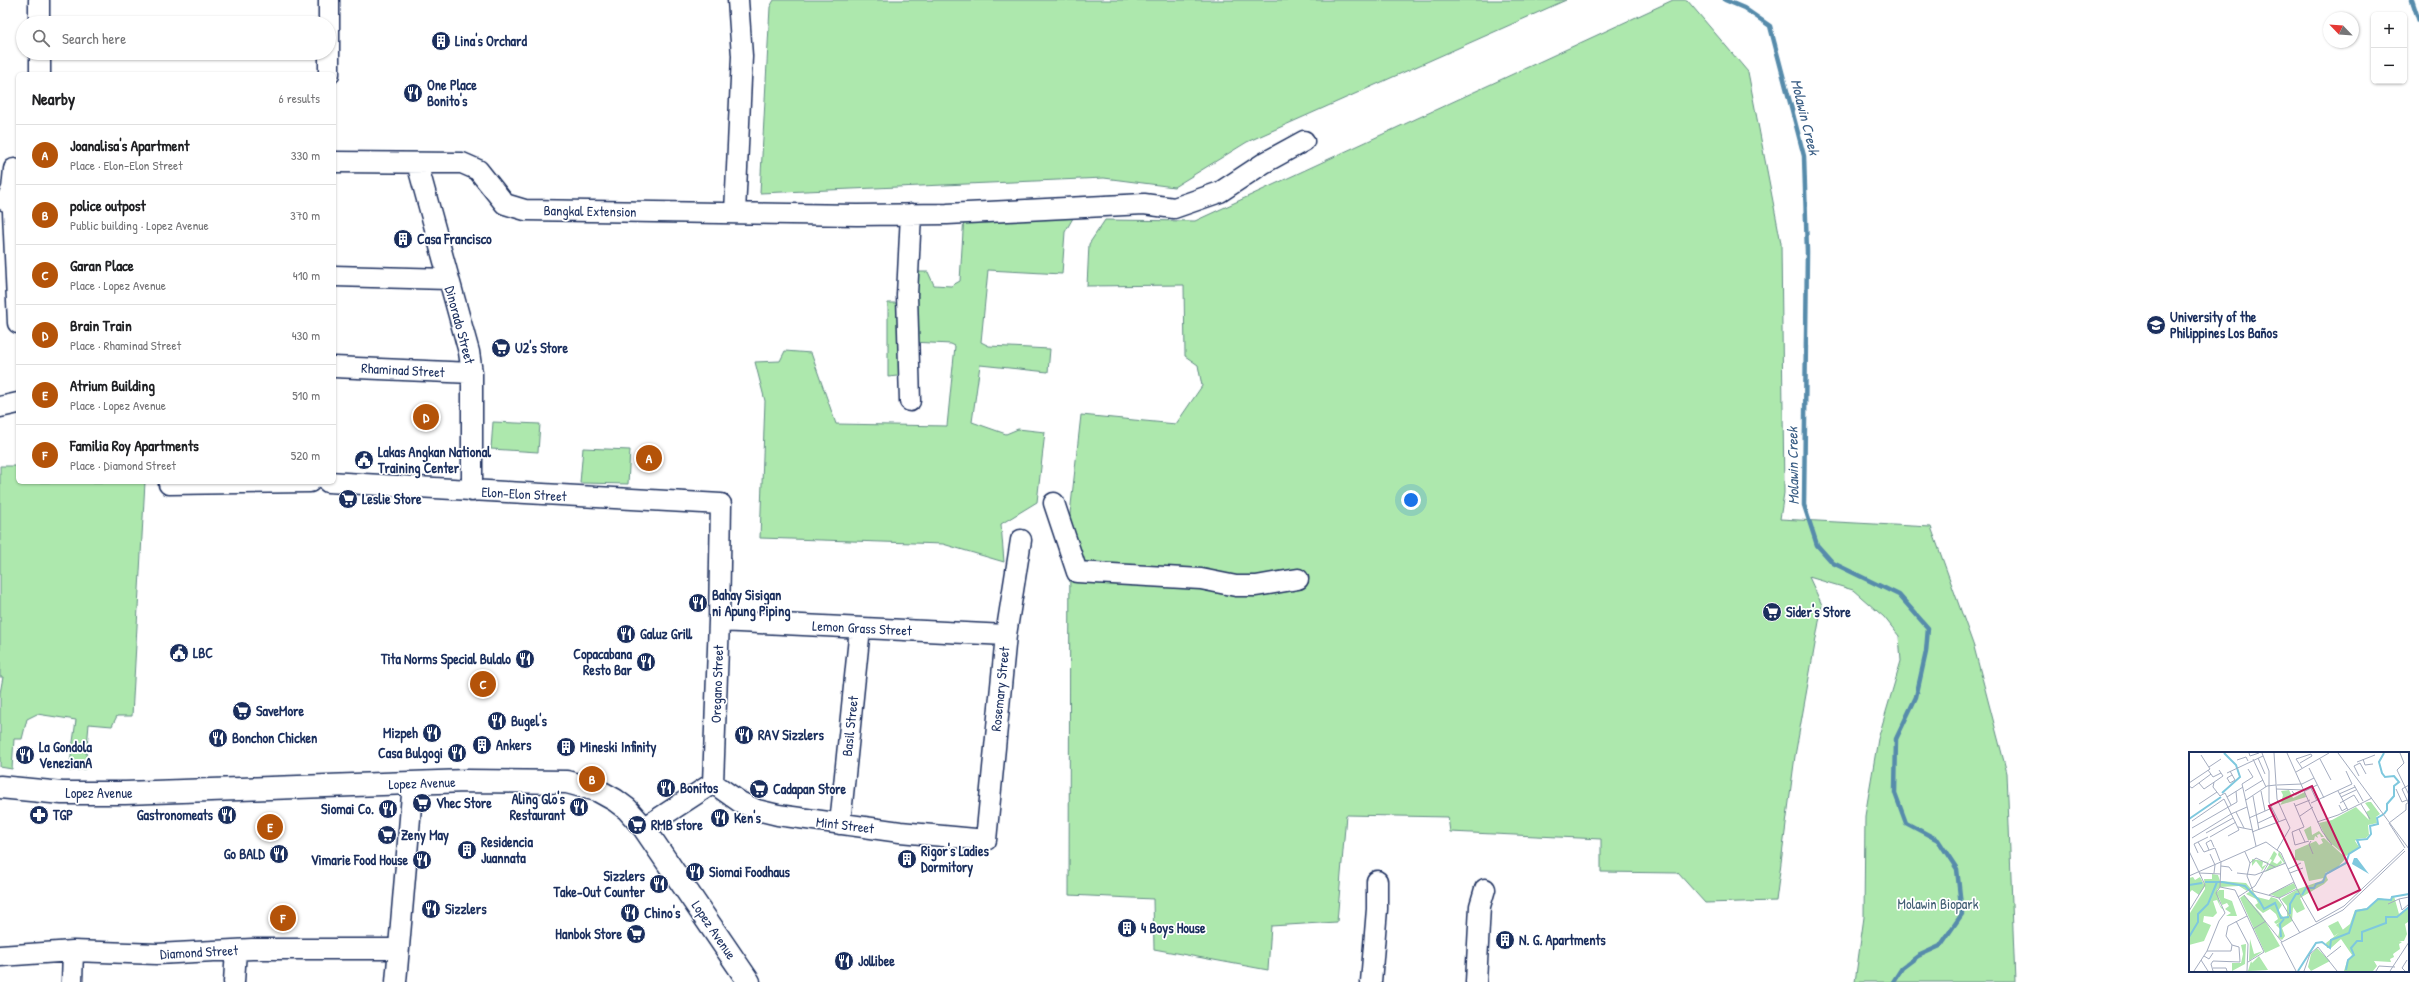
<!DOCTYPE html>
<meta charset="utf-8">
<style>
body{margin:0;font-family:"Patrick Hand",sans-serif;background:#f2f2f2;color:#202124}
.controls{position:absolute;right:12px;top:12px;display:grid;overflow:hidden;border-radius:6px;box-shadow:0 1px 3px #0004}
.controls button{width:36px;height:36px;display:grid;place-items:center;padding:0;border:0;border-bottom:1px solid #e0e0e0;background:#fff;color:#202124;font:20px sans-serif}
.compass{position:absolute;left:2323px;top:12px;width:36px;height:36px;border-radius:50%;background:#fff;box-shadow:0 1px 3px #0004;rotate:295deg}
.you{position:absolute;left:1411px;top:500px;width:14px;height:14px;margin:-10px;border:3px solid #fff;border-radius:50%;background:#1a73e8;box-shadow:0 0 0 6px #1a73e833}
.badge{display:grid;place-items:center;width:26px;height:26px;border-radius:50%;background:#b45309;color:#fff;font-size:13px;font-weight:700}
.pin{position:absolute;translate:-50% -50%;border:2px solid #fff;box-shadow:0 1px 4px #0006}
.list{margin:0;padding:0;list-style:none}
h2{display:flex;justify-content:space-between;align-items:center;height:52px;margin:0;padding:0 16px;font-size:17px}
h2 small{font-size:13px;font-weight:400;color:#757577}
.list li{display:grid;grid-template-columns:26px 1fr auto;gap:12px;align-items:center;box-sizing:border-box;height:60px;padding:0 16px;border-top:1px solid #e0e0e0}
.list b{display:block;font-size:15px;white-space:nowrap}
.list p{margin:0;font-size:13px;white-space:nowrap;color:#757577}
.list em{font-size:13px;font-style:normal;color:#757577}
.icon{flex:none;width:22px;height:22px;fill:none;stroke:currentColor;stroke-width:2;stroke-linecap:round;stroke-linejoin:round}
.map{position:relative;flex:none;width:2419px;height:982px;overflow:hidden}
.search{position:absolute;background:#fff;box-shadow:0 1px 3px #0004;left:16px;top:16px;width:320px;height:44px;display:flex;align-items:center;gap:10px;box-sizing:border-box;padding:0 14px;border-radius:22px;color:#757577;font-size:15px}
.panel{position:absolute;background:#fff;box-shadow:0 1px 3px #0004;left:16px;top:72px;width:320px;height:412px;border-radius:6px}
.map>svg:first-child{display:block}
.green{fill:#ade8ad;stroke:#648c86}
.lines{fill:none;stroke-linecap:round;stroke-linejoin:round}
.stream{stroke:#568bab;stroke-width:4.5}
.minor-casing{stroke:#1b2f5e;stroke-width:23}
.major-casing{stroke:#1b2f5e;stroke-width:25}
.minor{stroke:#fff;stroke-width:20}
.major{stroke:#fff;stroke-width:22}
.labels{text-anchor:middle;stroke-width:3.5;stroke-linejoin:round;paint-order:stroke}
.poi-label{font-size:14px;font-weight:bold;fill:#1b2f5e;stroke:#fff;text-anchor:start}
.street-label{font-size:14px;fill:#1b2f5e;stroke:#fff}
.park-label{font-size:14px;fill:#405d72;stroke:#fff}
.water-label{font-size:15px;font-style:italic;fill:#395d84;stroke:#fff}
.inset-river{fill:none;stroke:#7ec8de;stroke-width:2}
.inset-road{fill:none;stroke:#a4acbf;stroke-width:1}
.view{fill:#c2185b;fill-opacity:0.15;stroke:#c2185b;stroke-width:2}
.inset-edge{fill:none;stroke:#1b2f5e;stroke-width:2}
</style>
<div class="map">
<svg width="2419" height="982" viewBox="0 0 2419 982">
<rect width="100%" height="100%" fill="#fff"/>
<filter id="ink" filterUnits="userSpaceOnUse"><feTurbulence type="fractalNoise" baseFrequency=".025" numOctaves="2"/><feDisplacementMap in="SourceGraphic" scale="8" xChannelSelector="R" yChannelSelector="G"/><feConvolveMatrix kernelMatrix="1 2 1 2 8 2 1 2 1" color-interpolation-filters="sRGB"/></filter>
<g filter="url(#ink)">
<!-- green -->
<path class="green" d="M774 0H1566L1247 142 1174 187 1104 178 760 193 770 7Z
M1673 0H1687L1748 72 1781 243 1784 493 1780 519 1931 527 1974 647 2007 773 2015 982H1855L1864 917 1865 816 1878 739 1901 661 1899 636 1884 617 1853 590 1809 577 1822 605 1795 756 1776 901 1705 903 1678 873 1601 872V839L1450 832 1448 817 1346 815 1337 922 1271 926 1268 970 1154 949 1153 899 1069 895 1070 514 1081 415 1176 424 1202 386 1198 365 1185 356 1184 285 1087 286 1089 244 1105 220 1195 221Z
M1077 211 1065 232 1062 274 988 270 981 342 989 346 1050 349 1048 372 980 365 972 422 1006 434 1018 429 1045 432 1037 502 1001 524 1004 562 943 544 760 538 765 401 755 362 780 361 785 351 811 353 836 424 947 426 955 346 951 344 911 342 907 375 888 377V303H906L908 272H928L934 285 951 286 960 281 964 215Z
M493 422 540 424 538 452 491 449Z
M583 448 630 450 628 484 580 483Z
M0 466H18V482H145L132 716H117L112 726 89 724 85 769 69 771 76 720 37 714 27 719 22 739H14L12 769 0 767V693L3 677H0Z"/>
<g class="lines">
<!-- stream -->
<path class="stream" d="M1725 0 1744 8 1770 26 1804 156 1807 252 1804 505 1817 545 1833 563 1899 595 1928 628 1926 652 1916 697 1896 739 1895 793 1906 823 1938 840 1957 869 1962 914 1940 946 1918 956 1902 968 1893 982
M2412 0 2419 21"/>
<defs>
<path id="minor" d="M39 0V23
M329 0V74
M40 53V74
M334 162 462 163 478 170 505 204 525 210 857 215 947 214 1144 204 1174 208 1220 192 1264 163 1304 141
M417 163 469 352 472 373V491
M12 189 18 323
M6 201 12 189 14 169
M735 213 742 56 738 0
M334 276 448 279
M334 367 472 373
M910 401 907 295 911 214
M0 407 18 403
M328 482 721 504 719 621 713 783
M169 484 310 482
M1054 503 1077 572 1201 579 1236 586H1256L1298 579
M719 621 1006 635
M713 783 740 802 757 810 778 815 900 832 986 840 1006 635 1021 540
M840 824 860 628
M644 828 713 783
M0 956 73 951 157 954 252 949H399
M72 982 73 951
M234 982 236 950
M396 982 413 783
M1371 982 1377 909V881
M1476 982 1480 906 1485 889"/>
<path id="major" d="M0 787 62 793H125L466 781 567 782 597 790 615 800 627 809 644 828 749 982"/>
</defs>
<!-- minor casing -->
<use href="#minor" class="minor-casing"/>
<!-- major casing -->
<use href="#major" class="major-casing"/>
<!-- minor -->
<use href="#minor" class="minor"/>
<!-- major -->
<use href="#major" class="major"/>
</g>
</g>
<!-- icons -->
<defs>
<symbol id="building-disc" viewBox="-11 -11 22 22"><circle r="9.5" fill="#1b2f5e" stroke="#fff"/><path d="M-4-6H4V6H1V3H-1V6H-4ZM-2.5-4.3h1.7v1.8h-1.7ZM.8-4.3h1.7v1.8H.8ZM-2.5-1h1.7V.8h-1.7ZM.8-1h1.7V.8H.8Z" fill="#fff"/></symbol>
<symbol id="restaurant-disc" viewBox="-11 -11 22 22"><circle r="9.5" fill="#1b2f5e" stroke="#fff"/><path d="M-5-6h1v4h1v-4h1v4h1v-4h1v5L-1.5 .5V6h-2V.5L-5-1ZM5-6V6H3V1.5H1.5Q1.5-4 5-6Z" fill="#fff"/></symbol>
<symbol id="university-disc" viewBox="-11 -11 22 22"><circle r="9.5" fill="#1b2f5e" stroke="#fff"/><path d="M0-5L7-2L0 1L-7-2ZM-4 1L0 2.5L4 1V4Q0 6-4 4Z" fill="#fff"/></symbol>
<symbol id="supermarket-disc" viewBox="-11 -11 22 22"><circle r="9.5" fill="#1b2f5e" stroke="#fff"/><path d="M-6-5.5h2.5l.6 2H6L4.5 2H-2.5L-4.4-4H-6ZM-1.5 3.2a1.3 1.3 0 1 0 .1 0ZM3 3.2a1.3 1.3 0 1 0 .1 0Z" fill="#fff"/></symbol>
<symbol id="civic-disc" viewBox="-11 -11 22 22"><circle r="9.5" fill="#1b2f5e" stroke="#fff"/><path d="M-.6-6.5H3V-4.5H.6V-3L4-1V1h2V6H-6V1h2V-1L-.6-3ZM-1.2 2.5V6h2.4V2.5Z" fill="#fff"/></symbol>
<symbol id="pharmacy-disc" viewBox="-11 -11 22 22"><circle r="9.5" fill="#1b2f5e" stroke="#fff"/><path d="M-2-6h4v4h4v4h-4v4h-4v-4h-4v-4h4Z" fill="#fff"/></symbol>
</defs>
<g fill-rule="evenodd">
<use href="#building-disc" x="430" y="30" width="22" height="22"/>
<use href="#restaurant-disc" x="402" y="82" width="22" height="22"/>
<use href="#building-disc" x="392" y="228" width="22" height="22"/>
<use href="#university-disc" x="2145" y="314" width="22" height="22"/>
<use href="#supermarket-disc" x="490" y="337" width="22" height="22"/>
<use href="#civic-disc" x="353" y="449" width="22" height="22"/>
<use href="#supermarket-disc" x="337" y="488" width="22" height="22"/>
<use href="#restaurant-disc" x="687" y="592" width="22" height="22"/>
<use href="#supermarket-disc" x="1761" y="601" width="22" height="22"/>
<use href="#restaurant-disc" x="615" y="623" width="22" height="22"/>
<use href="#civic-disc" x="168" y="642" width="22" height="22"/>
<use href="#restaurant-disc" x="514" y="648" width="22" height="22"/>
<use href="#restaurant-disc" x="635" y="651" width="22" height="22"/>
<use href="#supermarket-disc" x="231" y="700" width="22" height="22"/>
<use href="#restaurant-disc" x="486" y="710" width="22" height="22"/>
<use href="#restaurant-disc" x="421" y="722" width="22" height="22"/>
<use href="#restaurant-disc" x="733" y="724" width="22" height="22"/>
<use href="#restaurant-disc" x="207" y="727" width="22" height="22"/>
<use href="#building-disc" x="471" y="734" width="22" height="22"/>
<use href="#building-disc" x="555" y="736" width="22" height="22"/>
<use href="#restaurant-disc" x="446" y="742" width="22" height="22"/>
<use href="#restaurant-disc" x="14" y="744" width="22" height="22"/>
<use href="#restaurant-disc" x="655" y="777" width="22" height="22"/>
<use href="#supermarket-disc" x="748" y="778" width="22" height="22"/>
<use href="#supermarket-disc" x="411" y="792" width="22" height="22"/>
<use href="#restaurant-disc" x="568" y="796" width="22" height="22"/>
<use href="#restaurant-disc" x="377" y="798" width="22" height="22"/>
<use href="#pharmacy-disc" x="28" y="804" width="22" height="22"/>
<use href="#restaurant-disc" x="216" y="804" width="22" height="22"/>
<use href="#restaurant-disc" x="709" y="807" width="22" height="22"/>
<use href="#supermarket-disc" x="626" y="814" width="22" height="22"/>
<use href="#supermarket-disc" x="376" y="824" width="22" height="22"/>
<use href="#building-disc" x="456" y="839" width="22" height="22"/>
<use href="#restaurant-disc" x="268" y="843" width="22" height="22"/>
<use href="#building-disc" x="896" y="848" width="22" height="22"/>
<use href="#restaurant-disc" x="411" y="849" width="22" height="22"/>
<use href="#restaurant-disc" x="684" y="861" width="22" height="22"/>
<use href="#restaurant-disc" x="648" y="873" width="22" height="22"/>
<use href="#restaurant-disc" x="420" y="898" width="22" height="22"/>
<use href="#restaurant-disc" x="619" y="902" width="22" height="22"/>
<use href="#building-disc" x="1116" y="917" width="22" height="22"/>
<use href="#supermarket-disc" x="625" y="923" width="22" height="22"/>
<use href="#building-disc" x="1494" y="929" width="22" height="22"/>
<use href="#restaurant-disc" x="833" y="950" width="22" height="22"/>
</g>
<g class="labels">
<!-- poi labels -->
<g class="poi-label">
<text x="455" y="46">Lina's Orchard</text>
<text x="427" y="90">One Place<tspan x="427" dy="16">Bonito's</tspan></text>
<text x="417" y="244">Casa Francisco</text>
<text x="2170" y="322">University of the<tspan x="2170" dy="16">Philippines Los Baños</tspan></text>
<text x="515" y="353">U2's Store</text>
<text x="378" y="457">Lakas Angkan National<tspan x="378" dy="16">Training Center</tspan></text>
<text x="362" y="504">Leslie Store</text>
<text x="712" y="600">Bahay Sisigan<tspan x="712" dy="16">ni Apung Piping</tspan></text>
<text x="1786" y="617">Sider's Store</text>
<text x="640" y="639">Galuz Grill</text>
<text x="193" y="658">LBC</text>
<text x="632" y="659" text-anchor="end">Copacabana<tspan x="632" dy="16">Resto Bar</tspan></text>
<text x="511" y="664" text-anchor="end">Tita Norms Special Bulalo</text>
<text x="256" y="716">SaveMore</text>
<text x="511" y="726">Bugel's</text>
<text x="418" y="738" text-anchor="end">Mizpeh</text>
<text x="758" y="740">RAV Sizzlers</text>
<text x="232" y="743">Bonchon Chicken</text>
<text x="496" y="750">Ankers</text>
<text x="39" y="752">La Gondola<tspan x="39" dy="16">VenezianA</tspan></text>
<text x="580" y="752">Mineski Infinity</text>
<text x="443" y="758" text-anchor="end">Casa Bulgogi</text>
<text x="680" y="793">Bonitos</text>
<text x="773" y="794">Cadapan Store</text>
<text x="565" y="804" text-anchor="end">Aling Glo's<tspan x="565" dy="16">Restaurant</tspan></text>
<text x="436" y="808">Vhec Store</text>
<text x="374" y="814" text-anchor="end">Siomai Co.</text>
<text x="53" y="820">TGP</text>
<text x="213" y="820" text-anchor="end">Gastronomeats</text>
<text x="734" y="823">Ken's</text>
<text x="651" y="830">RMB store</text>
<text x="401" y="840">Zeny May</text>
<text x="481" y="847">Residencia<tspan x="481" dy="16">Juannata</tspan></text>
<text x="921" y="856">Rigor's Ladies<tspan x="921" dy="16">Dormitory</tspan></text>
<text x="265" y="859" text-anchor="end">Go BALD</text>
<text x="408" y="865" text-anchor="end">Vimarie Food House</text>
<text x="709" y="877">Siomai Foodhaus</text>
<text x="645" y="881" text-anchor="end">Sizzlers<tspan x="645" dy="16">Take-Out Counter</tspan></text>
<text x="445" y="914">Sizzlers</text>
<text x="644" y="918">Chino's</text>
<text x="1141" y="933">4 Boys House</text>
<text x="622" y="939" text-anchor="end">Hanbok Store</text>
<text x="1519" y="945">N. G. Apartments</text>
<text x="858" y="966">Jollibee</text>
</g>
<!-- street labels -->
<g class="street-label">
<text transform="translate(590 211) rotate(1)" y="5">Bangkal Extension</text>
<text transform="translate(460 325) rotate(75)" y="5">Dinorado Street</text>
<text transform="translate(403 370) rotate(3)" y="5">Rhaminad Street</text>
<text transform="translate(524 494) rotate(3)" y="5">Elon-Elon Street</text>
<text transform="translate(862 628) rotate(3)" y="5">Lemon Grass Street</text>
<text transform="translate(717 684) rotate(-88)" y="5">Oregano Street</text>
<text transform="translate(1000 689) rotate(-84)" y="5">Rosemary Street</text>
<text transform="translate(850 726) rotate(-84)" y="5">Basil Street</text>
<text transform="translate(422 783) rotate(-2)" y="5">Lopez Avenue</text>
<text x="99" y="798">Lopez Avenue</text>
<text transform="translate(845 825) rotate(7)" y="5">Mint Street</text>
<text transform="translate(714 930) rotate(56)" y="5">Lopez Avenue</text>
<text transform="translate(199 952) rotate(-3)" y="5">Diamond Street</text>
</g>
<!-- park labels -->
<g class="park-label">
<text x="1938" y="909">Molawin Biopark</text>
</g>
<!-- water labels -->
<g class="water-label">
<text transform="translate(1805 117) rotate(76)" y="5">Molawin Creek</text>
<text transform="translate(1793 466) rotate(-91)" y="5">Molawin Creek</text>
</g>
</g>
<!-- overview -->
<g transform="translate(2189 752)">
<rect width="220" height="220" fill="#fff"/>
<path d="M100 38 104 46 116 40 117 45 91 53 93 50 89 49 93 47 94 43 92 39ZM179 50H182L191 62 187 65 188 71 179 73 180 83 177 86 168 87 166 89 170 95 157 104 138 88 130 71 143 68 167 55 180 68 177 60 181 58 176 51ZM122 74 123 83 130 79 135 85H132L131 82 128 83 129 86 126 84 125 88H119L115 78ZM135 86 157 106 148 116 136 121 139 128 135 132 111 146 116 157 108 161 104 155 103 169 93 176 96 184 93 188 89 185 91 177 87 173 91 170 87 172 85 170 89 167 87 162 81 157 74 161 68 156 66 153 69 151 67 147 57 142 63 138 68 145 80 148 82 145 88 147 93 153 89 159 95 166 98 165V154L92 147 109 137 132 129 135 126 120 129 115 109 106 108V98L127 89 130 93 134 91 132 87ZM85 99 88 102 84 110 88 112 92 108 93 111 89 114 95 111 89 103 90 99 96 111 76 120 83 108 81 107 79 111 74 110 73 115 78 112 72 120 73 117 67 109 63 114V107L79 110ZM23 122 29 123 31 129 57 131 62 137 58 139 50 134 31 135 28 138 31 153 35 158 32 156 28 148 24 149 28 161 24 165 15 164 14 170 22 173 15 189 0 193 1 161 16 137 15 127H23ZM4 125 6 128 11 125 16 134 10 143 3 138 0 141V126ZM105 131 107 136 90 146 81 142ZM30 138H35V146L43 149 48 164H37L42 161 36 157 40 154 38 151 33 153 28 141ZM55 143 72 162 91 194 76 201 51 146ZM205 144 210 162 220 155 219 170 216 172 218 182 215 189H210L213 190 210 192 211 197 204 202 205 205 201 207 202 210 185 209 188 214 184 219H155L158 209 163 203 152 187 142 196H138L137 191 161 172 166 158 179 156 190 146 200 148ZM149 169 154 178 145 184 139 174ZM61 187 65 202 74 199 60 209ZM57 192 56 212 43 219V211H52L54 202 52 193ZM128 196 141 209 122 219 119 215 122 202ZM70 204 79 218 59 219 62 209 63 211Z" fill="#ade8ad"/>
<path d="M165 106H168L180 122 163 112Z" fill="#7ec8de"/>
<path class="inset-river" d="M33 41 51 25 47 13 35 1M195 62 198 58V52L205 44V34L210 30 205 24 196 25 193 21 190 10 195 1M0 67 32 45M16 130H33L56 134 70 148 75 157 86 151 92 166 100 165M0 133 13 131M113 143 117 136H125L127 132 134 130 137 122 157 111 160 102 171 95 168 88 178 87 182 82 181 74 189 72 188 66 195 62M101 162V152L107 142H110M0 185 9 170V162L19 152 28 130M92 185 91 172 95 167M157 218 159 208 165 203 162 196 168 189H173V180L197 171V165H208L220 155M109 219 127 191 133 190 141 196 142 188 160 181 167 159 178 157 189 147 202 148 203 145 220 142"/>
<path class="inset-road" d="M60 1 61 4 70 1M73 1 80 19V50L90 70M85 1 88 47 101 76 88 98M98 1 133 79 143 93M149 1 220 97M211 1 215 11 208 18 220 43M69 6 76 22M64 7 77 35M131 7 142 28M174 7 176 13 184 12M48 8 57 5 59 9M168 10 186 3M111 11 123 4 122 2 107 7 113 16M20 15 32 7M120 16 135 46M59 17 64 25 53 32 67 94M19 18 24 25 32 21M41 19 46 28 41 31 38 26 43 23M107 20 140 1M38 21 74 4M170 24 165 14 171 11 177 22M25 30 24 35 31 44 36 41 42 53M0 31 21 17 12 3M10 31 15 37 34 24 30 18M88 33 113 32 125 26M165 33 174 49M0 34 3 36 22 22M122 36 128 49M87 37 116 38M207 37 213 50 218 48M56 39 74 28M72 39 76 59M103 39 106 43 115 38M116 39 128 33M149 39 159 58M150 42 166 35M64 44 70 78M38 45 54 35M152 45 167 38M57 48 78 34 87 33M219 50 213 37 220 33M122 51 163 32 157 19M151 51 165 43 170 51M10 52 28 40M172 52 181 67M150 53 153 59 158 56M106 54 121 48M47 60 55 76M111 64 124 55M60 66 83 56M3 69 35 47 50 78 39 84M128 70 149 63 183 46M69 71 86 63M49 75 64 78M3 76 48 50 47 39M110 77 116 90M63 80 97 67M103 80 115 75 105 51M103 80 106 93 120 89M17 81 44 66M21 85 47 70M3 86 42 62 58 55M122 89 120 92 124 102M9 90 15 100 26 96 31 109M216 96 200 71 217 58V52L220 50M20 98 17 91 22 88 25 95M0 99 16 133 0 159M56 100 61 111 58 124 64 139 90 146 111 181M9 101 5 92 19 85M21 102 26 113 25 121M61 111 67 106 86 115M32 114 40 115 43 119M99 117 112 111M10 121 32 122M48 121 66 123 97 111M101 121 114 116M0 124 77 90 92 101 108 137M31 135 46 138 75 200 59 210M55 143 93 190 154 158 216 99M80 143 105 130M49 145 66 134 79 112M220 145 210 147 213 158 220 152M90 146 108 137 127 170M199 152 210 147M47 169 59 192 58 219M127 170 155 154 215 97M64 177 77 169M92 190 107 219M18 199H42L43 193 37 184 39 174 58 164M15 204 20 207 24 201M138 205 152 194M12 208 19 219M24 216H37L38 219M5 219 18 199 30 169 36 161 27 141 31 135 32 109M24 219 22 212 24 209 51 210 50 195 43 193M115 219 121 202 129 195 148 219M187 219 190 214 206 215M201 219 220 190M216 219 213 216 218 208"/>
<path class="view" d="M123 34 171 138 129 158 80 54Z"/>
<rect width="220" height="220" class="inset-edge"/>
</g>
</svg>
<div class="controls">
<button>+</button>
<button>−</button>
</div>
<svg class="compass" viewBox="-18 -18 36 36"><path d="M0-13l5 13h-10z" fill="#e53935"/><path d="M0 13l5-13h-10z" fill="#757577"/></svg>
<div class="you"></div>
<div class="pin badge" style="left:649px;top:458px">A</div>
<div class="pin badge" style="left:592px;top:779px">B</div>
<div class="pin badge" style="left:483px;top:684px">C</div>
<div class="pin badge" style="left:426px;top:417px">D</div>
<div class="pin badge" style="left:270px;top:827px">E</div>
<div class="pin badge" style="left:283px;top:918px">F</div>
<div class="search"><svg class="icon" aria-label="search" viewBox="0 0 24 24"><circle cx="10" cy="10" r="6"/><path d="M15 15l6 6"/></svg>Search here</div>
<section class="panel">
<h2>Nearby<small>6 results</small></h2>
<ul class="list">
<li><span class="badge">A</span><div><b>Joanalisa's Apartment</b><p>Place · Elon-Elon Street</p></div><em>330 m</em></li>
<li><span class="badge">B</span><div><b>police outpost</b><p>Public building · Lopez Avenue</p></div><em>370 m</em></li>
<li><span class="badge">C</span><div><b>Garan Place</b><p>Place · Lopez Avenue</p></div><em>410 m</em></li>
<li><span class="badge">D</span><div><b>Brain Train</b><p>Place · Rhaminad Street</p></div><em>430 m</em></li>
<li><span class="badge">E</span><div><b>Atrium Building</b><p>Place · Lopez Avenue</p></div><em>510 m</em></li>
<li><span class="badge">F</span><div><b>Familia Roy Apartments</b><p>Place · Diamond Street</p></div><em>520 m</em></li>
</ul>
</section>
</div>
